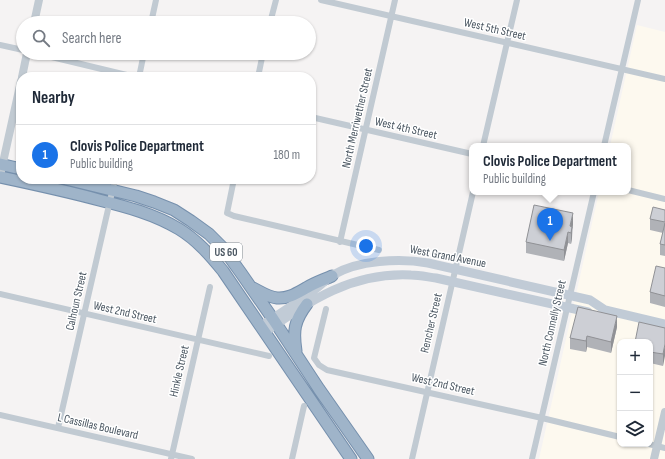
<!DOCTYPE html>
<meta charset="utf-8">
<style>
body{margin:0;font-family:"Sofia Sans Condensed",sans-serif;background:#f2f2f3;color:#1f2937}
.controls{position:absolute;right:12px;bottom:12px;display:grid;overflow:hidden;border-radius:8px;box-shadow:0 1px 3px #0004}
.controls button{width:36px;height:36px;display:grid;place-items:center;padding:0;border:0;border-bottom:1px solid #e0e1e3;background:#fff;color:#1f2937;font:20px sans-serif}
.you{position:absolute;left:366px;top:246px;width:14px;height:14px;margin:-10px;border:3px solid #fff;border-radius:50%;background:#1a73e8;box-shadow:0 0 0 6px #1a73e833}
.badge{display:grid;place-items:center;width:26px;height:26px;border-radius:50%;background:#1a73e8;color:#fff;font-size:13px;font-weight:700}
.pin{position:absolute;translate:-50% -33px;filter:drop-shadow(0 1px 2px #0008)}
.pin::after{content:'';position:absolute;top:21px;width:14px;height:12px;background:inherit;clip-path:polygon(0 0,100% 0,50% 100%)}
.popup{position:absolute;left:469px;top:143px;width:162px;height:52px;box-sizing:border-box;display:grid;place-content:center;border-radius:8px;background:#fff;filter:drop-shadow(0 1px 3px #0005);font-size:13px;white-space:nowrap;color:#747a83}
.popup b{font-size:15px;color:#1f2937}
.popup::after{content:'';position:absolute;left:50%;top:100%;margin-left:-8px;border:8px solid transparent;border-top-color:#fff}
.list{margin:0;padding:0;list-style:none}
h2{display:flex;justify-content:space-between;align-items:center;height:52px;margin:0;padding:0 16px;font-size:17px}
h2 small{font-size:13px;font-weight:400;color:#747a83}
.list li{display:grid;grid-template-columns:26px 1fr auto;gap:12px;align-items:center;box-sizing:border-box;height:60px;padding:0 16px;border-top:1px solid #e0e1e3}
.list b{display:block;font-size:15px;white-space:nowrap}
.list p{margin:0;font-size:13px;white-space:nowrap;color:#747a83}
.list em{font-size:13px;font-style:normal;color:#747a83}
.icon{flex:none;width:22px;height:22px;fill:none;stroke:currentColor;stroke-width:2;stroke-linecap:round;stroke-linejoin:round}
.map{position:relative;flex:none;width:665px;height:459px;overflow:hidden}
.search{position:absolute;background:#fff;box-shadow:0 1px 3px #0004;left:16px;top:16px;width:300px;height:44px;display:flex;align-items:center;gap:10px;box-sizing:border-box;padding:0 14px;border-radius:22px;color:#747a83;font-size:15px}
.panel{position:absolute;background:#fff;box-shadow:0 1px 3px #0004;left:16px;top:72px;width:300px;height:112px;border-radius:16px}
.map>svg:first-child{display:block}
.commercial{fill:#fdf9ef;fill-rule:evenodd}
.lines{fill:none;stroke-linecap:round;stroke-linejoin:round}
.trunk-casing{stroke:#7690ad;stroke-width:13}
.minor{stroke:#c1cad2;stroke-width:6}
.tertiary{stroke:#c1cad2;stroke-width:8}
.secondary{stroke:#c1cbd6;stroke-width:9}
.trunk{stroke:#9fb4c9;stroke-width:11}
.wall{fill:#b0b2b7}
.shaded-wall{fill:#909195}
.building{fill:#cdcfd5;stroke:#909195}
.labels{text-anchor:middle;stroke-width:3;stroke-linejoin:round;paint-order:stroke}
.shield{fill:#fff;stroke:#808990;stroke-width:1}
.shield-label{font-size:11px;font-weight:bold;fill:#4a5661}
.street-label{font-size:12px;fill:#4a5661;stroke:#fff}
</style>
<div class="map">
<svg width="665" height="459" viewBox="0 0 665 459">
<rect width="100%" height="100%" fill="#f5f3f3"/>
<!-- commercial -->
<path class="commercial" d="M637 25 665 32V459H539L599 192H628V146H610ZM620 342H650V444H620Z"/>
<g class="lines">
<defs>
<path id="trunk" d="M0 164 21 169
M0 177C33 184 66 191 99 200 127 207 154 214 179 229 197 240 210 255 223 271L351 459
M66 179 136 196 154 202 174 210 191 221 209 234 223 248 241 273 273 319 319 389 368 459
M253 288C261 292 268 297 277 298 288 299 297 293 306 288 314 283 323 280 332 276
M296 351C293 331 294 321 307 304"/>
</defs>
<!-- trunk casing -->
<use href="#trunk" class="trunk-casing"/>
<!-- minor -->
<path class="minor" d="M321 0 665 79
M151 23 156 0
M270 23 276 0
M0 45 23 50
M35 53 135 77
M139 77 144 53
M258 77 263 53
M311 117 472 154
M483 146 517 0
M604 146 638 0
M234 179 227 213 234 216 379 250
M628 190 665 199
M340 242 395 0
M0 294 269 356
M326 309 314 358 319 365 327 370 542 418 620 437
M0 415 192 459
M58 428 115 179
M649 444 665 448
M171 459 210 287
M292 459 304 406
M412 459 473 192
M532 459 594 192"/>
<!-- tertiary -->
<path class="tertiary" d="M34 23 39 0
M22 77 27 53
M0 176 21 81
M654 459 665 412"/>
<!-- secondary -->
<path class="secondary" d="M261 326C278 315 295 304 311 292 319 287 325 280 333 275 358 260 400 258 428 263L590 300 605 310 665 324
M265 332C311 300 352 272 411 275 419 275 428 277 436 278L588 312"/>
<!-- trunk -->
<use href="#trunk" class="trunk"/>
</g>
<!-- wall -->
<path class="wall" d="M665 210V256L660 255V244L663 233 650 230V219Z
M573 225 572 238 571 244 568 243 564 261 526 253V242Z
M665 268V307L650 303V292Z
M617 327 611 353 587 347 586 352 570 349V338Z
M665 328 663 366 650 363V342Z"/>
<!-- shaded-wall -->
<path class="shaded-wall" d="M573 213V225L571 233 570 226Z
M572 227V238L571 244V233Z
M568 232V243L564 261V250Z
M617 316V327L611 353V342Z
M587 336V347L586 352V341Z
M665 344V356L663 366V354Z"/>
<!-- building -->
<path class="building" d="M534 205 573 213 570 226 572 227 571 233 568 232 564 250 526 242Z
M653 207 665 210V222L650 219Z
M665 223V245L660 244Z
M656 266 665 268V296L650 292Z
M578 307 617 316 611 342 587 336 586 341 570 338Z
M639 322 665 328V344L663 354 650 352V342H635Z"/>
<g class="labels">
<!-- shield labels -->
<rect class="shield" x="210" y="243" width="32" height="18" rx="3"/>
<g class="shield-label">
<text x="226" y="256">US 60</text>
</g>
<!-- street labels -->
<g class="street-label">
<text transform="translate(495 29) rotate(13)" y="4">West 5th Street</text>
<text transform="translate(357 118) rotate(-77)" y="4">North Merriwether Street</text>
<text transform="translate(406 128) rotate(13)" y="4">West 4th Street</text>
<text transform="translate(448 256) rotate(11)" y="4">West Grand Avenue</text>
<text transform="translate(76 301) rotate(-77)" y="4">Calhoun Street</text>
<text transform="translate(125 312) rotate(13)" y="4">West 2nd Street</text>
<text transform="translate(431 323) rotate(-77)" y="4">Rencher Street</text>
<text transform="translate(552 323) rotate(-77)" y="4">North Connelly Street</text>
<text transform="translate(179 371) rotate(-77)" y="4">Hinkle Street</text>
<text transform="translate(443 384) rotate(13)" y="4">West 2nd Street</text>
<text transform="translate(98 426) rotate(13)" y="4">L Cassillas Boulevard</text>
</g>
</g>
</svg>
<div class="controls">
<button>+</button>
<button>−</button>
<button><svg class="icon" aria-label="layers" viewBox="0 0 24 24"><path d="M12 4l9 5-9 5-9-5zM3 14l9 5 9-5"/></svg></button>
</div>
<div class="you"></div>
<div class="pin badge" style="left:550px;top:241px">1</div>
<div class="popup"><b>Clovis Police Department</b>Public building</div>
<div class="search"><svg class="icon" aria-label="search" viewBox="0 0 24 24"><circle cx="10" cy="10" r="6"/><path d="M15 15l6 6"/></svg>Search here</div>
<section class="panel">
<h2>Nearby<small></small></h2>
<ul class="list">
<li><span class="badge">1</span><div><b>Clovis Police Department</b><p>Public building</p></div><em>180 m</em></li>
</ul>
</section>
</div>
